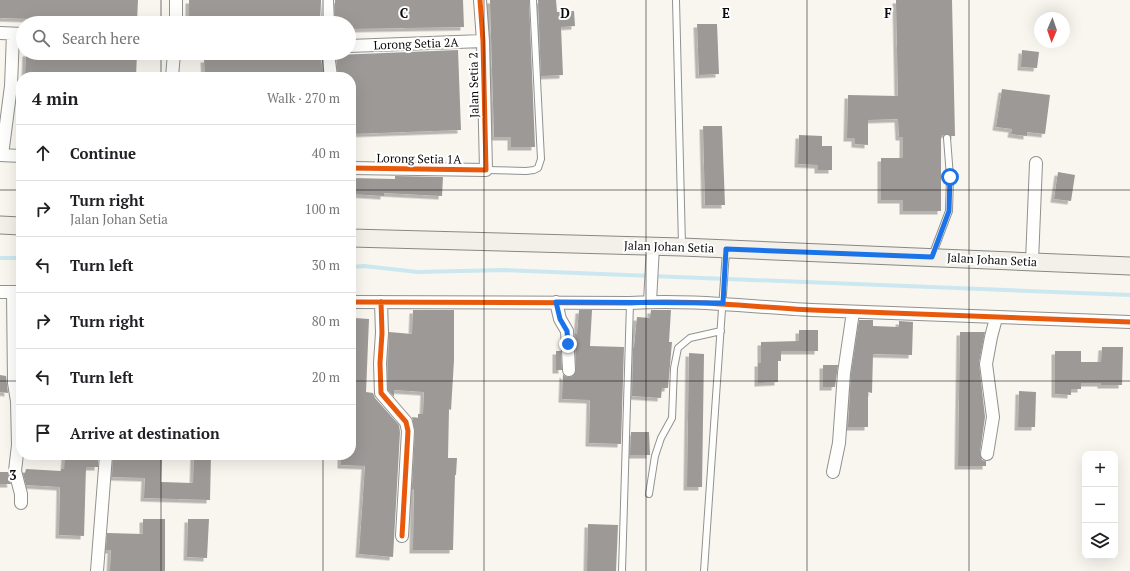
<!DOCTYPE html>
<meta charset="utf-8">
<style>
body{margin:0;font-family:"PT Serif",serif;background:#f2f2f2;color:#202124}
.controls{position:absolute;right:12px;bottom:12px;display:grid;overflow:hidden;border-radius:8px;box-shadow:0 4px 16px #0002}
.controls button{width:36px;height:36px;display:grid;place-items:center;padding:0;border:0;border-bottom:1px solid #e0e0e0;background:#fff;color:#202124;font:20px sans-serif}
.compass{position:absolute;left:1034px;top:12px;width:36px;height:36px;border-radius:50%;background:#fff;box-shadow:0 4px 16px #0002;rotate:182deg}
.stop{position:absolute;width:12px;height:12px;margin:-9px;border:3px solid #1a73e8;border-radius:50%;background:#fff}
.stop.end{background:#1a73e8;border-color:#fff;box-shadow:0 1px 4px #0008}
.list{margin:0;padding:0;list-style:none}
h2{display:flex;justify-content:space-between;align-items:center;height:52px;margin:0;padding:0 16px;font-size:17px}
h2 small{font-size:13px;font-weight:400;color:#757577}
.list li{display:grid;grid-template-columns:26px 1fr auto;gap:12px;align-items:center;box-sizing:border-box;height:56px;padding:0 16px;border-top:1px solid #e0e0e0}
.list b{display:block;font-size:15px;white-space:nowrap}
.list p{margin:0;font-size:13px;white-space:nowrap;color:#757577}
.list em{font-size:13px;font-style:normal;color:#757577}
.icon{flex:none;width:22px;height:22px;fill:none;stroke:currentColor;stroke-width:2;stroke-linecap:round;stroke-linejoin:round}
.map{position:relative;flex:none;width:1130px;height:571px;overflow:hidden}
.search{position:absolute;background:#fff;box-shadow:0 4px 16px #0002;left:16px;top:16px;width:340px;height:44px;display:flex;align-items:center;gap:10px;box-sizing:border-box;padding:0 14px;border-radius:22px;color:#757577;font-size:15px}
.panel{position:absolute;background:#fff;box-shadow:0 4px 16px #0002;left:16px;top:72px;width:340px;height:388px;border-radius:16px}
.map>svg:first-child{display:block}
.lines{fill:none;stroke-linecap:round;stroke-linejoin:round}
.stream{stroke:#cbe7ef;stroke-width:4}
.building{fill:#9c9996;filter:url(#shadow)}
.lane-casing{stroke:#92918e;stroke-width:8}
.street-casing{stroke:#92918e;stroke-width:14}
.secondary-casing{stroke:#898785;stroke-width:19}
.lane{stroke:#fefefd;stroke-width:6}
.street{stroke:#fefefd;stroke-width:12}
.secondary{stroke:#f3f0e9;stroke-width:17}
.cycleway-casing{stroke:#fff;stroke-width:8}
.cycleway{stroke:#e8590c;stroke-width:5}
.route{stroke:#1a73e8;stroke-width:5}
.grid{fill:none;stroke:#0b0b0b;stroke-width:1;stroke-opacity:0.55}
.labels{text-anchor:middle;stroke-width:4;stroke-linejoin:round;paint-order:stroke}
.street-label{font-size:12px;fill:#0b0b0b;stroke:#fff}
.grid-label{font-size:13px;text-anchor:middle;font-weight:bold;fill:#0b0b0b;stroke:#fff;stroke-width:4;stroke-linejoin:round;paint-order:stroke}
</style>
<div class="map">
<svg width="1130" height="571" viewBox="0 0 1130 571">
<defs>
<filter id="shadow"><feDropShadow dx="-3.5" dy="3.5" stdDeviation="0" flood-color="#0004"/></filter>
</defs>
<rect width="100%" height="100%" fill="#f9f6f0"/>
<g class="lines">
<!-- stream -->
<path class="stream" d="M0 258H21
M351 267 364 266 418 272 504 270 1130 295"/>
</g>
<!-- building -->
<path class="building" d="M0 0H138L137 22 0 18Z
M189 0H320V23H189Z
M335 0H463L464 27 349 29V23H335Z
M490 0H529L535 147H511V137H494Z
M538 0H556L557 12 574 11 575 26 561 27 563 75 541 76Z
M896 0H952L955 136H951L947 134 941 136V211H903V200H881V158H903V137H899L898 119 868 120V145L855 144V138H847L848 95 898 96Z
M697 24H717L719 74 699 75Z
M458 50 461 130 351 134V77H338L336 55Z
M1022 50 1039 52 1037 68 1021 67Z
M26 53H137L136 77H25Z
M321 55 323 77H205L204 59Z
M1002 89 1050 95 1045 134 1027 132V136L1011 134 1012 129 996 127Z
M703 126H722L725 205H705Z
M799 135 822 136V146H832V170H818V165L798 164Z
M1058 172 1075 175 1071 201 1054 199Z
M395 176 443 177 442 196 384 193V196L351 194V178L395 179Z
M413 310H454V360L451 410 449 409 448 458H457L456 475H455L453 550H413L414 489H412L415 431 412 417 418 418V414H423L424 392 394 390V397L388 390V363L389 332 412 334Z
M579 310H592L590 346 624 347 621 444 589 443 590 400 562 399 563 374 565 376 570 377 573 376 576 370 575 333 577 334Z
M651 310H671L669 342H672L668 388H662L661 398 632 396 633 348H634L637 317 650 318Z
M354 318 369 319 366 392 373 393 375 398 399 425 400 432 393 557 359 554 365 466 341 465V455H351V396Z
M859 320H873V326L899 327V321L913 322 912 355 873 354 872 393 868 392V427H848L851 374Z
M799 330H818V351H781V361H778V382L758 383V363H761V342L799 341Z
M960 332H985L979 363 985 417 980 453 982 460 986 461V466H958Z
M1102 347H1123L1122 385H1101V383H1081V389H1071V395L1055 394V351H1081V362H1101Z
M556 351H561L562 370H556Z
M689 353 704 354 702 487H687Z
M823 365H838L835 387H823Z
M0 375 6 376 8 393 0 392Z
M1019 391 1036 392 1035 427H1018Z
M631 432H649L650 455H630Z
M65 455H98V467H86L84 536 59 535 60 487 26 485 23 473H25L26 469 61 471V469H64Z
M113 455H162L161 482 193 483 194 455H211L210 500 144 498 145 478 112 477Z
M0 472H8L11 484H0Z
M143 519H165V571H110L111 550H106L107 533 143 534Z
M188 519H209L207 558 187 557Z
M588 524 618 525 616 571H587Z"/>
<g class="lines">
<defs>
<path id="lane" d="M676 0 682 245
M11 86H21
M486 170 526 171 534 170 538 168 541 159 533 0
M932 256 949 211 950 177 947 138
M649 494 655 456 661 438 672 418 674 368 678 348 690 338 721 331
M622 571 630 303
M704 571 726 251"/>
<path id="street" d="M327 0 328 23
M176 23V0
M0 33 23 34
M349 46 483 41
M328 53 331 77
M172 77 174 53
M0 155 21 156
M2 155 11 86 13 34
M351 168 486 170 483 41 480 0
M1032 262 1036 163
M0 292H21
M13 292 14 383 17 401 18 445 15 471 21 494V503
M351 302 630 303C691 299 751 307 812 310 918 315 1024 319 1130 322
M381 302 382 333 380 363 381 393 406 422 408 431 402 536
M556 302 560 319 567 331 569 370
M650 302 653 246
M987 454 993 417 986 364 991 337 996 318
M833 472 839 443 844 373 853 312
M97 571 106 455"/>
<path id="secondary" d="M0 225 21 226
M351 238 682 247 1130 266"/>
</defs>
<!-- lane casing -->
<use href="#lane" class="lane-casing"/>
<!-- street casing -->
<use href="#street" class="street-casing"/>
<!-- secondary casing -->
<use href="#secondary" class="secondary-casing"/>
<!-- lane -->
<use href="#lane" class="lane"/>
<!-- street -->
<use href="#street" class="street"/>
<!-- secondary -->
<use href="#secondary" class="secondary"/>
<defs>
<path id="cycleway" d="M351 168 486 170 483 41 480 0
M351 302 630 303C691 299 751 307 812 310 918 315 1024 319 1130 322
M381 302 382 333 380 363 381 393 406 422 408 431 402 536"/>
</defs>
<!-- cycleway casing -->
<use href="#cycleway" class="cycleway-casing"/>
<!-- cycleway -->
<use href="#cycleway" class="cycleway"/>
</g>
<g class="lines">
<!-- route -->
<path class="route" d="M568 344 567 331 560 319 556 302 723 303 726 249 932 257 949 211 950 177"/>
</g>
<!-- grid -->
<path class="grid" d="M161 0V23M323 0V23M484 0V571M646 0V571M807 0V571M969 0V571M161 53V77M323 53V77M0 190H21M351 190H1130M0 381H21M351 381H1130M161 455V571M323 455V571"/>
<g class="labels">
<!-- street labels -->
<g class="street-label">
<text transform="translate(416 44) rotate(-2)" y="4">Lorong Setia 2A</text>
<text transform="translate(474 85) rotate(-91)" y="4">Jalan Setia 2</text>
<text transform="translate(419 159) rotate(1)" y="4">Lorong Setia 1A</text>
<text transform="translate(669 247) rotate(2)" y="4">Jalan Johan Setia</text>
<text transform="translate(992 260) rotate(3)" y="4">Jalan Johan Setia</text>
</g>
</g>
<g class="grid-label">
<text x="404" y="18">C</text>
<text x="565" y="18">D</text>
<text x="726" y="18">E</text>
<text x="888" y="18">F</text>
<text x="13" y="480">3</text>
</g>
</svg>
<div class="controls">
<button>+</button>
<button>−</button>
<button><svg class="icon" aria-label="layers" viewBox="0 0 24 24"><path d="M12 4l9 5-9 5-9-5zM3 14l9 5 9-5"/></svg></button>
</div>
<svg class="compass" viewBox="-18 -18 36 36"><path d="M0-13l5 13h-10z" fill="#e53935"/><path d="M0 13l5-13h-10z" fill="#757577"/></svg>
<div class="stop" style="left:950px;top:177px"></div>
<div class="stop end" style="left:568px;top:344px"></div>
<div class="search"><svg class="icon" aria-label="search" viewBox="0 0 24 24"><circle cx="10" cy="10" r="6"/><path d="M15 15l6 6"/></svg>Search here</div>
<section class="panel">
<h2>4 min<small>Walk · 270 m</small></h2>
<ul class="list">
<li><svg class="icon" aria-label="ahead" viewBox="0 0 24 24"><path d="M12 20V5M6 11l6-6 6 6"/></svg><div><b>Continue</b></div><em>40 m</em></li>
<li><svg class="icon" aria-label="right" viewBox="0 0 24 24"><path d="M7 20v-9h11M14 6l5 5-5 5"/></svg><div><b>Turn right</b><p>Jalan Johan Setia</p></div><em>100 m</em></li>
<li><svg class="icon" aria-label="left" viewBox="0 0 24 24"><path d="M17 20v-9H6M10 6l-5 5 5 5"/></svg><div><b>Turn left</b></div><em>30 m</em></li>
<li><svg class="icon" aria-label="right" viewBox="0 0 24 24"><path d="M7 20v-9h11M14 6l5 5-5 5"/></svg><div><b>Turn right</b></div><em>80 m</em></li>
<li><svg class="icon" aria-label="left" viewBox="0 0 24 24"><path d="M17 20v-9H6M10 6l-5 5 5 5"/></svg><div><b>Turn left</b></div><em>20 m</em></li>
<li><svg class="icon" aria-label="arrive" viewBox="0 0 24 24"><path d="M6 21V4h12l-3 4 3 4H6"/></svg><div><b>Arrive at destination</b></div></li>
</ul>
</section>
</div>
